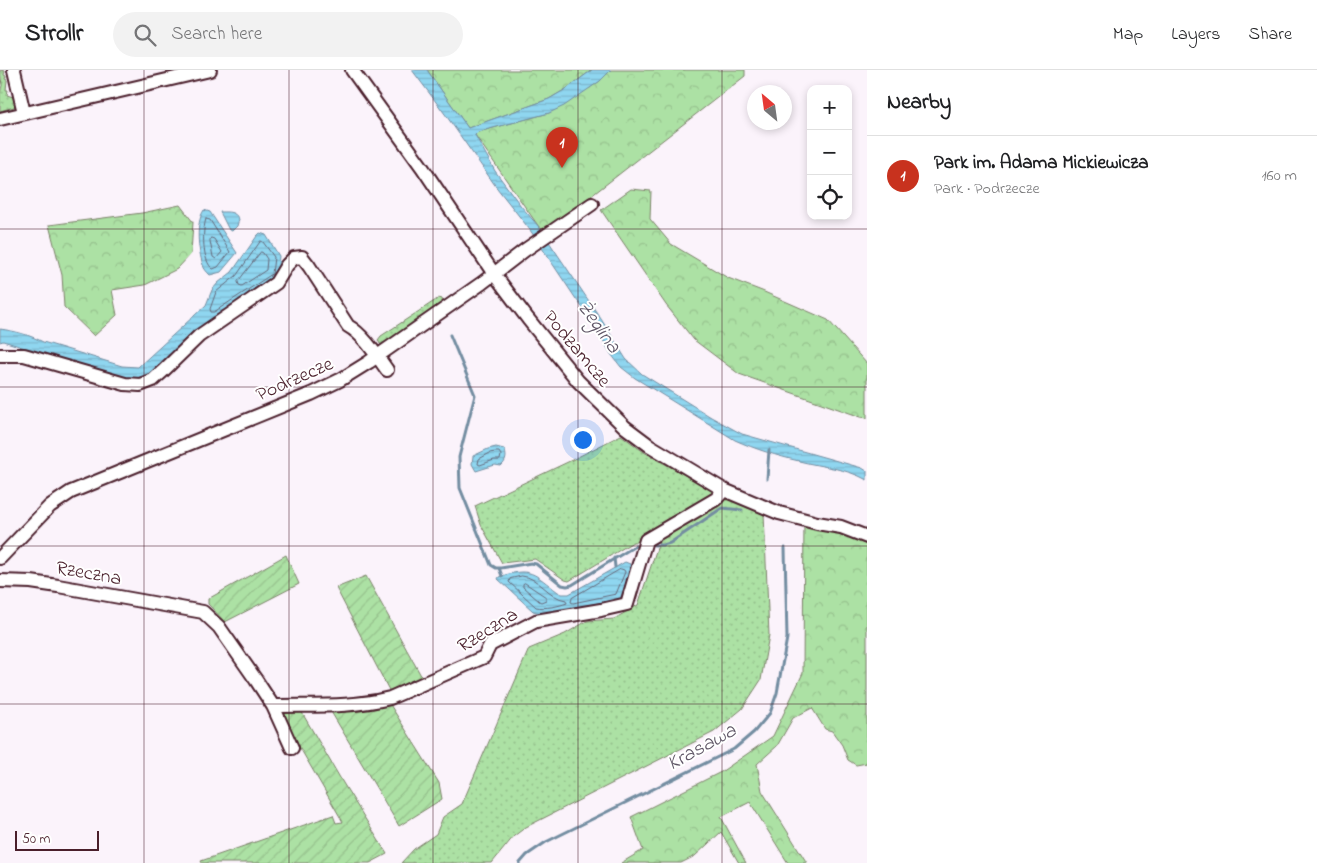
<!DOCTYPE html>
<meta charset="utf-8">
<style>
body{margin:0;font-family:"Indie Flower",sans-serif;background:#f2f2f2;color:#202124}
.controls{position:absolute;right:15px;top:15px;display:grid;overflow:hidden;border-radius:10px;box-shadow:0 2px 8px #0003}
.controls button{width:45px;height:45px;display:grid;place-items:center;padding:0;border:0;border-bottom:1px solid #e0e0e0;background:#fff;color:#202124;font:25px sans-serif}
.compass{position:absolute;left:747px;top:15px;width:45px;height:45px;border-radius:50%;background:#fff;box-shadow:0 2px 8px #0003;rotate:331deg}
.scale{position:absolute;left:15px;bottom:12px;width:84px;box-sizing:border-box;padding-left:5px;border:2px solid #4a1f2b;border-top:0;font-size:14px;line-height:18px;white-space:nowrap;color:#4a1f2b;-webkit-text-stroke:4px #fff;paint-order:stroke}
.you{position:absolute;left:582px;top:369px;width:18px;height:18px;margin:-12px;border:4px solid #fff;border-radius:50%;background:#1a73e8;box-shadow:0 0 0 8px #1a73e833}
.badge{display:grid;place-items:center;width:32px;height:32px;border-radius:50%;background:#c8321e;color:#fff;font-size:16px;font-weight:700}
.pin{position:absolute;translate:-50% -41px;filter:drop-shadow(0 1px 2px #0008)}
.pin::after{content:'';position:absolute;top:26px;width:18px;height:15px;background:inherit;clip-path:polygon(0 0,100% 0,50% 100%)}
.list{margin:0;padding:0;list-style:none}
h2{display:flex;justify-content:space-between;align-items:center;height:65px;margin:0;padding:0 20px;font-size:21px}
h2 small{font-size:16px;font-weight:400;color:#757577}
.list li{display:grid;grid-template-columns:32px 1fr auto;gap:15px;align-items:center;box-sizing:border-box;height:80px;padding:0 20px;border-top:1px solid #e0e0e0}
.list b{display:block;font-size:19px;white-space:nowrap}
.list p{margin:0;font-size:16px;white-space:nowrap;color:#757577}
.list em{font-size:16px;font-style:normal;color:#757577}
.icon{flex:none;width:28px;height:28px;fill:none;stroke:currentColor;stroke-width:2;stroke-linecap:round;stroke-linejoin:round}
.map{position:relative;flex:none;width:867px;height:793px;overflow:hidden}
header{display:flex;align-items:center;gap:30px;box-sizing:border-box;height:70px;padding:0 25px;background:#fff;border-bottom:1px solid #e0e0e0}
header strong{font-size:24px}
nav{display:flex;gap:28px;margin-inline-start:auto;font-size:18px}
.search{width:350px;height:45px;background:#f2f2f2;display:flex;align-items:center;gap:12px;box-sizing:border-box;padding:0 18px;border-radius:28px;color:#757577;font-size:19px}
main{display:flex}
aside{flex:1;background:#fff}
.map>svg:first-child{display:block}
.grass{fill:url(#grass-dots);stroke:#7b8068}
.forest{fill:url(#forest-crowns);stroke:#7b8068}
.garden{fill:url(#garden-furrows);stroke:#7b8068}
.water{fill:url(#water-rules);stroke:#738da1}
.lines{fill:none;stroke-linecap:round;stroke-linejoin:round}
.shore{stroke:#66687a;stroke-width:1}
.stream{stroke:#738da1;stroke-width:3}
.minor-casing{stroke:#4a1f2b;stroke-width:16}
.minor{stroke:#fff;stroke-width:12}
.grid{fill:none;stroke:#4a1f2b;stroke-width:1;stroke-opacity:0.55}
.labels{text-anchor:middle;stroke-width:4;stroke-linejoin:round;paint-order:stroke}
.street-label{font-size:20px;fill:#4a1f2b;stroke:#fff}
.water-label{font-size:21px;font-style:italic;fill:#5f5666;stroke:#fff}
</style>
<header>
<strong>Strollr</strong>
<div class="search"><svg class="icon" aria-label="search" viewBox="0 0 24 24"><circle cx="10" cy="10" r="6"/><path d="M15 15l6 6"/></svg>Search here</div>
<nav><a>Map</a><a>Layers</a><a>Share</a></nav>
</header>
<main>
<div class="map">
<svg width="867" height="793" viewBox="0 0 867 793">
<defs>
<pattern id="grass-dots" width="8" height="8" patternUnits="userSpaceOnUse" patternTransform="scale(1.25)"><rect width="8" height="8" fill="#ace1a4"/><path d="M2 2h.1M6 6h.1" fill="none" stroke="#96c18d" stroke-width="1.8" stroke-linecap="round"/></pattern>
<pattern id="forest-crowns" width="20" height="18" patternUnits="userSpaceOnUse" patternTransform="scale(1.25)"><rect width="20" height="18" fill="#ace1a4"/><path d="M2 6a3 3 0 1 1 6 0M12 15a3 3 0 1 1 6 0" fill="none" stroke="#96c18d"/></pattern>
<pattern id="garden-furrows" width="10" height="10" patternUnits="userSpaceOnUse" patternTransform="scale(1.25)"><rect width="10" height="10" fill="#ace1a4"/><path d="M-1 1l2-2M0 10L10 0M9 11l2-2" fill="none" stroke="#96c18d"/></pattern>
<pattern id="water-rules" width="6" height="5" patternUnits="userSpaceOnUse" patternTransform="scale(1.25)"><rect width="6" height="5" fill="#8fd6f0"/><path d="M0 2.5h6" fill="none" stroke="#7db7ce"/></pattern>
</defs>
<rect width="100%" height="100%" fill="#fbf3fb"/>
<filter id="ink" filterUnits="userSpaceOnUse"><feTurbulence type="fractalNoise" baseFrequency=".02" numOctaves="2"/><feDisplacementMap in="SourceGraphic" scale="10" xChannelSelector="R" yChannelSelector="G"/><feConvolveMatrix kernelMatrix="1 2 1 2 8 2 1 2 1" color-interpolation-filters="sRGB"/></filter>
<g filter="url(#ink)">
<!-- grass -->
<path class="grass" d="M0 0 5 1 4 5 6 6 5 9 7 10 6 20H8L7 25 13 27 15 36 14 37 0 41V24L2 15Z
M439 228 442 229 443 233 384 275 380 274 378 270 381 266Z
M621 365 644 382 720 425 764 443 769 565 761 610 742 639 714 662 526 757 514 766 492 793H401L414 779 436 764 443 747 462 734 529 579 565 564 587 551 614 549 638 535 659 472H633L569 511 565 510 535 489 502 493 481 455 475 436 570 391Z"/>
<!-- forest -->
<path class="forest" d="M427 0H592L566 19 549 29 468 58Z
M611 0H745V6L586 130 544 160 539 157 475 65 478 62 549 43 600 11Z
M631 119 651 121 650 149 671 174 728 208 762 221 828 250 867 294V348L861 347 739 304 694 270 666 235 601 140Z
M180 135 193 152 191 184 177 199 145 215 112 220 117 245 94 266 64 237 62 205 49 155 142 143Z
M804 443 861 470 867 475V693L856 695 848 690 842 675 832 661 825 659 812 638 793 648 777 676 757 694 762 721 807 793H788L750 732 721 747 746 793H739L721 762 695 786 681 793H621L643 780 631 747 721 702 773 666 803 603Z"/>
<!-- garden -->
<path class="garden" d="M286 485 299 514 225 552 208 534V529Z
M366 506 424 611 391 624 336 518Z
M389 633 439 713 442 729 399 756 330 640H359Z
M278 640 301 641 343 713 387 784 370 793H202L201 791 333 745 336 753 343 752Z"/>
<!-- water -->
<path class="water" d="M412 0H427L468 58 549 29 566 19 592 0H611L600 11 564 36 549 43 478 62 475 65 495 101 521 136 539 157 601 249 626 289 642 304 711 347 742 364 862 398 867 401V410C846 398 822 397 799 391 777 386 755 379 735 370L635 308 621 297 611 284 591 249 576 229 530 160 497 118 445 44Z
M204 140 210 142 237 183 221 202 210 205C207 202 204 199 203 195 198 180 195 154 204 140Z
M220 142C229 142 234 141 239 149L237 156 232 161 229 160Z
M260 163 266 165 279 186 277 207 207 252 195 263 155 302 143 309 128 308 42 286 38 282 3 271 0 272V259C15 261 30 265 43 272L122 296 138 297 206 235 212 220 218 213 232 202 257 166Z
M496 377 504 379C507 385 507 391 501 396L495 395 476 401 472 394 473 386 488 379Z
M625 492 630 494 631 499 620 529 549 542 540 543 533 541 498 509 499 507C531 496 534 504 558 522L562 524H569Z"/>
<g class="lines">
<!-- shore -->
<path class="shore" d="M206 149 210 150 230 182 218 197 213 199C202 192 202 160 206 149Z
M211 168 214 169 222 182 216 189 213 187 210 171Z
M261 171 263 172 274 187 272 204 214 242H211L210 239 216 222 236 206Z
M261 182 263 183 267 189 266 200 242 216 239 215 238 212Z
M496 382H499L501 385 500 390H494L480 395 478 394 479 389 490 383Z
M621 499 624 500 625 502 616 524 573 533 571 532 572 528Z
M522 506C539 507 549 528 566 530L567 533C559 536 545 539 536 537L509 512 510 509Z
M525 513 546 527V530L541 532 539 531 523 517V514Z"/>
<!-- stream -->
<path class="stream" d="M450 265 475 325 459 387 460 418 491 495 496 498H501L531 493 536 494 562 515 567 516 572 515 635 476
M767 409 769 380
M654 475H663L670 473 722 438 742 440
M614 488 615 497
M499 498 502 506
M520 793 527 785 546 772 734 679 754 662 770 643 777 623 787 568 785 478"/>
<defs>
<path id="minor" d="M14 0 24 43
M352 0 422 97 494 204 528 249 578 311 625 357 649 375 724 420 779 443 817 453 841 457 867 467
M0 49 210 0
M0 285H24L125 314 140 315 153 310 163 301 199 266 276 213 287 195 294 188 302 187 309 196 348 256C363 264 377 286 387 300
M0 488 50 436 71 422 311 324 340 310 369 292 482 213 525 180 592 134
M0 511 31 512 58 516 203 542 219 557 256 610 273 636 292 678
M273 636C313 635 350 638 390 628L484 587 490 575 536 551 601 540 627 534 646 470 716 429 724 420"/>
</defs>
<!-- minor casing -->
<use href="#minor" class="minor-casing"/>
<!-- minor -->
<use href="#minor" class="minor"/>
</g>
</g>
<!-- grid -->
<path class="grid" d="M144 0V793M289 0V793M433 0V793M578 0V793M722 0V793M0 159H867M0 317H867M0 476H867M0 634H867"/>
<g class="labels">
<!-- street labels -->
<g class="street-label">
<text transform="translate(578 278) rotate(50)" y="7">Podzamcze</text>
<text transform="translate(294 308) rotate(-24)" y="7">Podrzecze</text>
<text transform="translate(89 502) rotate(10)" y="7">Rzeczna</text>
<text transform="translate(487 559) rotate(-32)" y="7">Rzeczna</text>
</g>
<!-- water labels -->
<g class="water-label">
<text transform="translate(600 256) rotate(55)" y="7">Żeglina</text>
<text transform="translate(701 676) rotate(-29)" y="7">Krasawa</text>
</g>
</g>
</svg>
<div class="controls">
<button>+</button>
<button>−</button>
<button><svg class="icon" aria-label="locate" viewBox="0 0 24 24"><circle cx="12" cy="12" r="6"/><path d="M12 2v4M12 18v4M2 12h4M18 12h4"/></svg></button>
</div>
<svg class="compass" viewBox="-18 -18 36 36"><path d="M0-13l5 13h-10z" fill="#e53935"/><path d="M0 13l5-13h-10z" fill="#757577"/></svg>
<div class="scale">50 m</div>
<div class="you"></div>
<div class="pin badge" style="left:562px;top:98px">1</div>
</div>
<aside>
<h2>Nearby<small></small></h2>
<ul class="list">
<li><span class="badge">1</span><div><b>Park im. Adama Mickiewicza</b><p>Park · Podrzecze</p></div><em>160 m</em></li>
</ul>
</aside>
</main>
